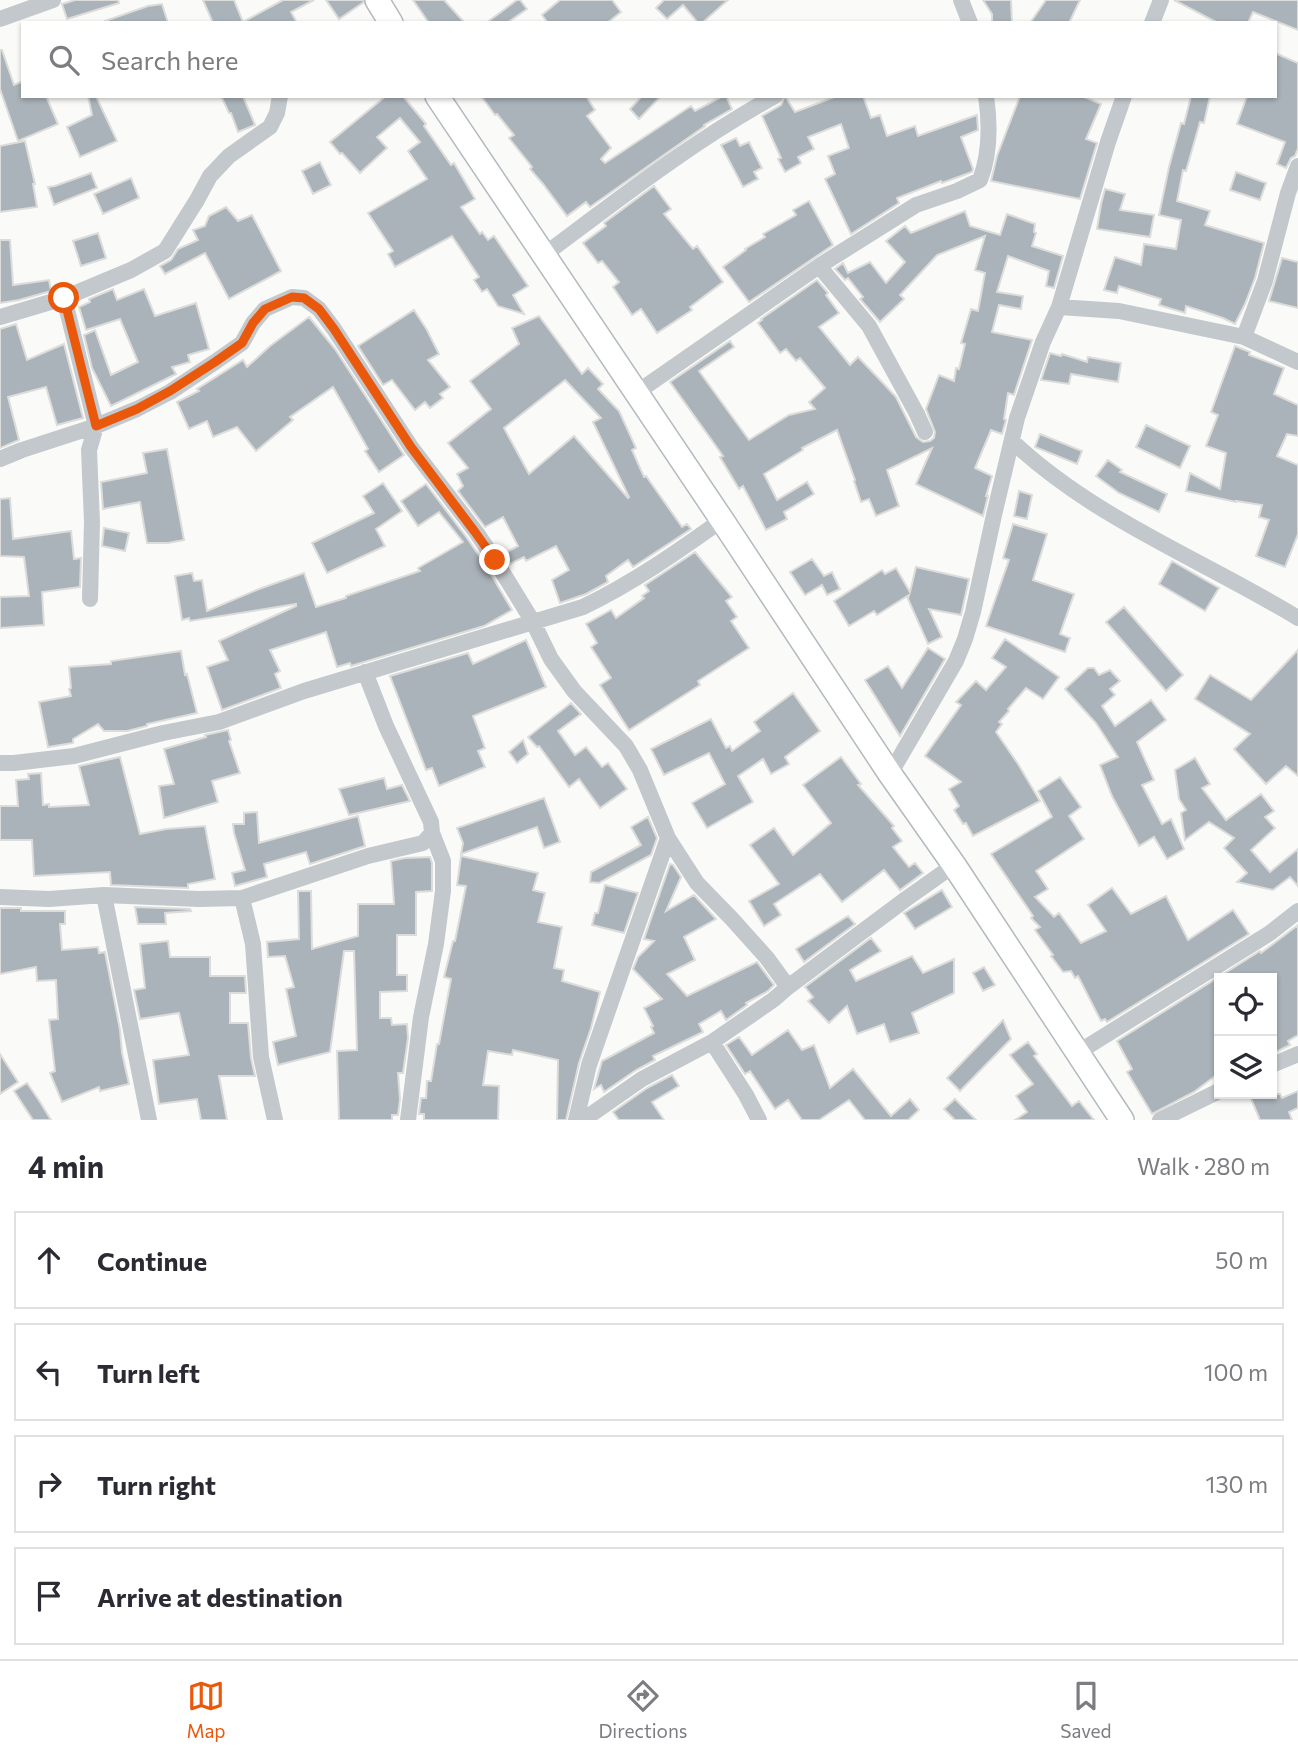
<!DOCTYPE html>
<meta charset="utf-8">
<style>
body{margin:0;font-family:Commissioner,sans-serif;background:#f2f2f3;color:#2b2b33}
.controls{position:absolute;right:21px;bottom:21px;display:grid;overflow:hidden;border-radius:0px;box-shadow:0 2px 5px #0004}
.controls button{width:63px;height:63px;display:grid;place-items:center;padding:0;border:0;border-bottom:2px solid #e1e1e2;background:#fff;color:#2b2b33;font:35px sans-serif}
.stop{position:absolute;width:21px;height:21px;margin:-16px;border:5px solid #ea580c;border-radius:50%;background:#fff}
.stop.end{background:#ea580c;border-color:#fff;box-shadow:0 2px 7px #0008}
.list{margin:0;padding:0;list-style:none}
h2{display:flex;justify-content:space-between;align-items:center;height:91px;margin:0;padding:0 28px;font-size:30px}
h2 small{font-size:23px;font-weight:400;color:#7c7c81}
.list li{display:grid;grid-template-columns:46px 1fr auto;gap:21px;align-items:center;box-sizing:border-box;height:98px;margin:0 14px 14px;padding:0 14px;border:2px solid #e1e1e2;border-radius:0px}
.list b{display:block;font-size:26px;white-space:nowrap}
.list em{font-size:23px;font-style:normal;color:#7c7c81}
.icon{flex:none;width:38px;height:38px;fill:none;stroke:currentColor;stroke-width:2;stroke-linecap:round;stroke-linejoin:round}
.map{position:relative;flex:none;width:1298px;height:1120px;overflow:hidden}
.search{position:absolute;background:#fff;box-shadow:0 2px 5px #0004;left:21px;right:21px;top:21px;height:77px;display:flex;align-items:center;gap:18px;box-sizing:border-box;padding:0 24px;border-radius:0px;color:#7c7c81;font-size:26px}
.sheet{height:539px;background:#fff}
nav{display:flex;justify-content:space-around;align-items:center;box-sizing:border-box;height:98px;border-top:2px solid #e1e1e2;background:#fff;font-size:19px;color:#7c7c81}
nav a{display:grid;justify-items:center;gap:4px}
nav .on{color:#ea580c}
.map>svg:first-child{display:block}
.building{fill:#aab3b9;stroke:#dcdcda;stroke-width:2;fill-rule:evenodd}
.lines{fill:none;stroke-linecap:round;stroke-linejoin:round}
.secondary-casing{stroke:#b3babf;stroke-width:26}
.street{stroke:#c3c8cc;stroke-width:16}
.secondary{stroke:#fff;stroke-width:23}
.route{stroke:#ea580c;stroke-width:9}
</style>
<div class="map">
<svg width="1298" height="1120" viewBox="0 0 1298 1120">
<rect width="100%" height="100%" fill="#fafaf8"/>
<!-- building -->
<path class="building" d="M75 0H118L119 3 67 19 62 4Z
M203 0H234L243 22 283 0H314L291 12 297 23H213Z
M326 0H363L364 2 339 19Z
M413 0H444L465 23H429Z
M517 0H520L527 9 507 23H486Z
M560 0H612L621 12 607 23H548L542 15Z
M664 0H728L702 23H698L683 5 667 19 656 8Z
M983 0H1011L1012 23H992V14Z
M1046 0H1080L1069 23H1030Z
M1174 0H1298V30L1253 12 1248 23H1218Z
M162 4 168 23H105V21L148 6Z
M0 50H2L14 85 23 81V96H46L58 124 18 141 0 89Z
M1275 53 1298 63V148L1295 156 1291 158 1286 168 1277 164 1285 142 1237 124 1247 96H1275Z
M88 96H96L117 141 80 157 67 127 92 115Z
M221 96H243L255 125 238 132 231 113H229Z
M386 96H403L426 124 424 126 451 165 454 163 475 199 461 207 480 234 482 232 488 240 494 236 528 286 513 295 524 314 498 306 487 289 482 292 474 280 479 277 452 236 395 267 388 254 393 251 368 213 427 179 408 151 420 142 400 118 377 137 387 148 360 173 342 153 340 154 330 142Z
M481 96H586L595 110 587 116 611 148 601 159 605 163 691 106 695 111 723 96H726L732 109 704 125 705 126 590 207 586 202 567 216 543 184 530 169 532 167 509 138 514 135 497 114 495 115Z
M642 96H661L639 119 630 109Z
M785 96 795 112 837 96H863L871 118 880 115 887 136 915 126 918 136 977 115 978 130 961 137 973 169 972 172 942 183 941 181 897 198 899 203 851 234 825 179 835 174 828 156 849 148 841 124 808 137 814 149 798 157 801 163 785 172 778 159 781 158 762 116 781 105Z
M1020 96H1082L1101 104 1086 139 1097 143 1080 199 991 181 997 156Z
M1191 96H1210L1204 123 1200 122 1186 171 1183 170 1177 201 1210 211 1205 225 1264 243 1255 278 1245 304 1235 324 1223 318 1186 306 1185 313 1159 305 1161 299 1119 286 1117 293 1104 290 1115 257 1141 265 1144 244 1176 249 1181 220 1159 215 1169 167 1181 123 1184 124Z
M736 138 740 146 749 142 762 168 754 172 758 179 743 187 721 145Z
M25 141 35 184H33L37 207 0 212V146Z
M320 162 331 185 313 194 302 171Z
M1236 172 1266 183 1260 200 1230 190Z
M91 173 97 188 54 205 48 187 55 186Z
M131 178 139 198 103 214 94 194Z
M654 186 671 209 664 214 693 249 697 246 723 282 690 307 692 310 657 333 641 309 632 315 613 287 619 282 602 261 598 263 583 243 606 226 604 223Z
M1105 189 1125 194 1120 210 1154 215 1150 237 1097 229 1101 204Z
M809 201 833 245 749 302 723 267 746 250 745 249 765 237 763 234 796 215 793 210Z
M226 207 238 221 252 215 281 271 229 299 205 253 165 274 160 266 171 260 178 249 198 240 193 230 205 226 209 216Z
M965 211 970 226 1000 235 1007 214 1035 224 1034 232 1036 233 1032 246 1063 256 1054 288 1046 286 1049 271 1008 256 997 292 1023 296 1021 309 999 305 992 332 1032 340 1014 395 1008 393 1004 419 1006 420 1002 434 991 430 975 468 992 476 986 496H988L983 516 916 484 932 448 887 470 899 506 876 516 869 499 861 502 854 481 855 480 837 430 802 448 803 450 764 474 777 500 807 482 814 494 784 512 787 519 766 530 743 486 739 489 720 457 723 456 670 382 730 341 734 347 699 371 749 440 789 415 815 409 809 402 825 388 800 358 796 361 786 349 780 353 758 323 762 320 761 319 817 280 828 293 826 295 839 313 819 327 850 365 858 357 881 381 896 397 916 437 923 442 930 441 934 438 935 432 926 409 939 375 954 381 956 368 959 369 965 344 961 343 971 309 978 311 985 273 975 270 985 236 937 255 900 295 904 299 880 322 860 299 863 297 848 278 845 280 835 269 843 263 848 273 870 262 886 283 905 262 886 241 905 226 911 233Z
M98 233 106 258 81 266 73 241Z
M0 240H10L13 285 49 280 51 291 19 300 0 303Z
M1282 258 1298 262V308L1269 301Z
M113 289 117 300 144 289 155 316 196 303 209 349 188 355 190 362 172 367 176 374 111 406 92 368 84 335 95 330 111 375 138 362 120 319 86 330 79 307 90 302 89 299Z
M414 310 427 330 439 354 428 360 450 387 440 394 443 398 430 408 425 402 415 410 392 380 383 385 358 346Z
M539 316 582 374 588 368 603 384 598 389 619 411 636 448 632 450 644 477 646 476 682 527 687 524 691 529 633 567 628 560 606 576 608 582 586 594 560 603 552 580 569 570 556 546 526 561 524 557 510 564 503 554 518 546 503 517 485 527 458 491 463 486 457 474 468 468 448 443 491 409 470 381 519 344 512 328ZM565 380 601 418 593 422 629 497 628 498 574 436 529 474 504 428Z
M309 317 335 349 404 455 379 472 365 451 368 449 333 387 290 417 293 420 256 451 237 427 213 437 207 421 189 429 177 402 199 391 197 389 243 360 247 367 270 346Z
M16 324 27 360 64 344 83 418 57 425 46 387 8 397 19 440 0 448V329Z
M1235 346 1250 352 1249 355 1284 368 1274 394 1298 405V436L1287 434 1277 456 1298 465V534L1285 567 1256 556 1269 520 1259 517 1262 505 1236 501V502L1186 491 1190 473 1220 489 1226 453 1206 446 1218 415 1211 412Z
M1050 353 1061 356 1062 354 1087 362 1088 357 1121 363 1118 382 1071 374 1069 384 1041 380Z
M1146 425 1190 446 1180 468 1136 447Z
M1040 434 1082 451 1077 464 1035 447Z
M167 449 184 540 168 543H147L140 502 103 509 101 482 147 473 143 453Z
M1108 460 1122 470 1120 472 1167 494 1159 512 1119 493 1096 476Z
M383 483 402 511 376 529 385 546 327 573 312 543 374 513 363 496Z
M426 484 467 538 486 566 512 610 484 626 351 666 350 663 337 667 326 632 270 650 280 671 275 674 281 688 222 710 207 667 228 660 219 641 296 606V604L190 621 189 618 182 620 175 576 192 573 194 581 202 580 207 611 259 589 304 573 316 607 346 598V596L420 571 418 568 463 542 439 512 418 526 401 501Z
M1019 491 1032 495 1027 519 1014 516Z
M10 498 13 539 71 531 74 559 81 558 80 587 42 592 44 625 0 628V597L29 596 24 557 0 556V499Z
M1013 524 1047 534 1033 580 1074 594 1060 634 1070 638 1065 652 986 626 1009 560 1003 558Z
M104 528 129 533 125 551 102 546Z
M695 552 732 597 726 601 737 617 731 621 749 648 698 681 700 685 629 730 600 685 611 678 591 647 597 643 586 624 611 610 616 618 644 598 642 596 649 591 645 585Z
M812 559 824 576 832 572 840 589 827 595 822 585 805 595 790 572Z
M1172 561 1219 588 1205 611 1159 584Z
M916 567 969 579 961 615 929 609 942 637 928 644 908 599 909 595 877 615 874 611 849 626 834 601 882 570 885 574 896 568 910 592Z
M1124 607 1183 675 1166 691 1106 622Z
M1005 639 1059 677 1043 699 1026 688 1008 709 1009 711 999 722 1002 724 996 732 1018 764 1040 801 973 836 966 823 963 824 954 810 959 806 949 789 961 782 925 756 961 705 956 702 976 681 986 690 1006 667 992 658Z
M526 640 546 687 473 716 485 748 478 751 485 767 439 786 432 768 426 770 390 676 468 653 473 664Z
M928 648 945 659 900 736 865 680 888 666 902 688Z
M1298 650V776L1286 766 1266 784 1234 749 1250 734 1195 699 1210 675 1251 700Z
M181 651 185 675 187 674 197 713 147 724V726L127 731H104L98 724 73 739V743L48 747 39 702 71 696 69 689 71 688 69 667 111 664V661Z
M1088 668H1094L1099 675 1110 670 1120 681 1110 689 1115 695 1102 706 1115 726 1151 700 1166 720 1137 742 1154 780 1142 785 1162 824 1171 819 1184 849 1167 859 1154 837 1139 846 1112 796 1100 765 1118 757 1096 723 1065 689Z
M793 693 820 731 785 757 789 764 771 774 763 759 738 776 753 802 707 828 692 803 725 784 709 753 664 775 651 749 711 719 726 748 730 746 732 751 760 731 754 722Z
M571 703 581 714 558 731 575 755 586 747 602 767 608 763 627 789 600 808 579 779 569 787 539 746 537 747 528 737Z
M228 730 231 740 229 741 240 773 212 781 218 802 164 818 159 786 174 784 164 749 206 737 205 735Z
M523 740 528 754 517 763 509 752Z
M120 757 140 834 166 829 205 826 215 879 188 884V888L111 885 110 872 34 876 32 840H0V806H18L16 780 29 779 28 774 41 773 43 805 49 804V807L89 805 79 766Z
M841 757 861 784 858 785 894 826 892 828 902 841 893 847 909 867 915 863 923 873 900 890 884 870 842 902 820 874 774 904 781 915 764 926 749 901 779 884 750 845 774 828 793 855 831 823 803 785Z
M1195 758 1210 784 1202 788 1226 820 1261 794 1274 811 1265 817 1275 828 1251 850 1270 872 1298 849V886L1290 877 1273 890 1237 882 1247 873 1224 848 1234 838 1209 822 1185 840 1181 813 1186 810 1179 799 1175 770Z
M1060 777 1081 807 1069 816 1084 839 1036 871 1048 889 1035 897 1054 917 1059 913 1081 943 1106 931 1088 905 1112 888 1131 914 1166 896 1188 940 1233 910 1249 934 1107 1022 1105 1019 1101 1021 1078 976 1075 978 1071 971 1063 972 1051 956 1053 955 1035 930 1040 927 1031 918 1033 916 991 854 1052 817 1038 791Z
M384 778 387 789 402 785 410 801 349 815 339 789Z
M544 798 560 842 544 848 537 827 461 854 463 843 457 828Z
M257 812 259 843 358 816 365 846 310 864 306 852 264 864 267 877 235 886 232 873 245 870 234 833 233 824H244V813Z
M648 817 657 838 651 855 599 883 590 882 591 872 641 845 631 827Z
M461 856 538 873 533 890 545 893 538 922 562 927 554 968 564 970 562 981 600 992 591 1028 579 1063 566 1120H557L558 1060 513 1050 512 1055 488 1051 483 1085 499 1086 498 1120H424V1114H419L421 1098H426L427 1081H431L437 1044H439L451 979 444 977 453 941H455L466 886 457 885Z
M430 857 432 863V891L416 892V935H397V975H407V991L380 992V1018H391L392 1025 407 1024 408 1038 403 1073H398L400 1099 398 1115H392V1120H339L337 1051 357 1050 354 951H344L330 1052 278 1065 273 1042 296 1036 286 989 294 987 285 956 268 957 267 942 299 939 298 891H311L312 949 358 936V904H394L391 861 405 858Z
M670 864 673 865 681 877 666 911 694 895 716 919 684 937 695 960 667 974 687 996 757 962 774 985 768 991 746 1003 747 1005 726 1020 721 1011 699 1024 703 1032 653 1056 655 1060 636 1070 604 1092 601 1085 594 1089 602 1061 654 1033 651 1027 653 1026 644 1008 662 999 633 969 638 957 654 941 644 939Z
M605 885 638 893 624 933 592 925 595 913H598Z
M942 890 952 907 915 929 904 913Z
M135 907 190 909 191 911 165 913 166 924H138Z
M0 908H21V911H65V924H60L62 950 98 947 99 953 105 952 120 1030 122 1053 129 1084 100 1091 99 1087 62 1102 50 1073 55 1071 49 1020 58 1019 56 980 37 981 36 967 0 974Z
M848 916 855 924 804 962 796 949Z
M1298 925V1035L1288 1041 1290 1045 1272 1054V978H1219V1073L1194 1092 1152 1114 1127 1072 1132 1069 1117 1041 1260 951 1261 953Z
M871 938 881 951 850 970 856 981 912 956 923 973 954 959V993L912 1013 919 1033 890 1042 884 1024 857 1034 847 1006 829 1023 808 1001 813 997 805 987Z
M168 941 170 957H210V976H245L246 993H230V1023H248L251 1058 255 1076H219L227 1120H201L197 1099 159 1104 153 1060 189 1055 179 1013 140 1019 134 990 145 988 140 944Z
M984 967 995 985 983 991 973 973Z
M1003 1020 1011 1039 960 1091 947 1078Z
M788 1030 802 1050 814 1045 830 1088 853 1069 891 1116 910 1099 919 1110 908 1120H865L849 1100 819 1120H802L788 1100 775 1109 750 1071 745 1074 726 1045 739 1037 752 1055Z
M1028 1042 1037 1054 1034 1056 1072 1106 1079 1101 1094 1120H1015L1027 1112 1016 1096 1033 1084 1010 1055Z
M0 1054 18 1082 0 1094Z
M672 1075 679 1086 652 1102 664 1120H619L613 1112 647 1088Z
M27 1083 40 1102 51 1120H33L14 1091Z
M1298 1091V1108L1289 1112 1292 1120H1260L1249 1094H1280L1282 1098Z
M955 1099 976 1120H955L944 1109Z"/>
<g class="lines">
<defs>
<path id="secondary" d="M377 0 391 23
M437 96 722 520 890 774 954 865 1122 1120"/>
</defs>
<!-- secondary casing -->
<use href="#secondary" class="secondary-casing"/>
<!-- street -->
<path class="street" d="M961 0 970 23
M0 19 53 0
M1152 23 1161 0
M544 255C619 199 693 141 775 96
M819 266 869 326 917 414 925 432
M64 298 96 426 89 450 92 522 90 599
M1059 307 1119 311 1244 337 1298 362
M0 317 64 298 131 270 165 251 197 200 210 176 229 156 270 127 277 113 280 96
M1244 337 1265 281 1288 193 1298 166
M636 393 819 266 916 205 957 191 980 180C990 154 990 123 986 96
M1013 442C1095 519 1203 560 1298 618
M0 459 22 450 96 426 137 409 170 392 215 362 242 343 253 323 265 309 292 297 304 298 319 309 334 329 411 447 476 532 495 560 533 622 551 659 574 691 626 746 640 770 668 838 589 1065 576 1120
M0 763H14L74 756 163 733 219 722 304 691 583 607C633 583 677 552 722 520
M890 774 956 661 965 639 973 612 994 515 1017 418 1043 342 1059 307 1108 142 1124 96
M668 838 697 883 732 919 767 958 788 987
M104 895 149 1120
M0 897 49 899 104 895 199 899 242 898 368 856 423 843 432 833 431 822 386 726 365 672
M242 898 253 944 261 1057 275 1120
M712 1042 746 1095 759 1120
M1077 1053 1270 933 1298 911
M1272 1065 1298 1054
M408 1120 421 1017 436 944 443 891V861L432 833
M583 1120 642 1079 712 1042 773 1000 788 987 906 899 954 865
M1160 1120 1219 1091"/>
<!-- secondary -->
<use href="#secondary" class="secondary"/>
</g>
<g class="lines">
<!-- route -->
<path class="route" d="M64 298 96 426 137 409 170 391 215 362 242 343 253 323 265 309 292 297 304 298 319 309 334 329 411 447 475 532 495 560"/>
</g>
</svg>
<div class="controls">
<button><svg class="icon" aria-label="locate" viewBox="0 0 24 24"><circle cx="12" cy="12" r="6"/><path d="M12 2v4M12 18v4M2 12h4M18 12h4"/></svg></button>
<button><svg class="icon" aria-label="layers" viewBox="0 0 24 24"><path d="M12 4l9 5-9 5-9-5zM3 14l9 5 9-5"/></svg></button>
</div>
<div class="stop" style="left:64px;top:298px"></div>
<div class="stop end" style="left:495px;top:560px"></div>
<div class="search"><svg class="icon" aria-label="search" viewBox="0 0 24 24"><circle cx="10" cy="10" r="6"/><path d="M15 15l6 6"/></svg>Search here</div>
</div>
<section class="sheet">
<h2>4 min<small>Walk · 280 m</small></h2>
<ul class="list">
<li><svg class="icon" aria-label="ahead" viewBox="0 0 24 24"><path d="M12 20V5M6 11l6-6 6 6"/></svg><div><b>Continue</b></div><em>50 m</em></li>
<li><svg class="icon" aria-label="left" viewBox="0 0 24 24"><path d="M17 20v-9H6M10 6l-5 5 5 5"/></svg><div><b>Turn left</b></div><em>100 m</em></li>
<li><svg class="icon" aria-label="right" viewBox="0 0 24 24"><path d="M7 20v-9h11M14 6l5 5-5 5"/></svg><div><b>Turn right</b></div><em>130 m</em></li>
<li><svg class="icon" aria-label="arrive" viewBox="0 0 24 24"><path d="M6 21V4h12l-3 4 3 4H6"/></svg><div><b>Arrive at destination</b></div></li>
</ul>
</section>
<nav>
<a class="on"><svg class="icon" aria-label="map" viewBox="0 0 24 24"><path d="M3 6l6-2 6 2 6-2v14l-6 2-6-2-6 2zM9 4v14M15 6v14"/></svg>Map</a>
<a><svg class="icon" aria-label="directions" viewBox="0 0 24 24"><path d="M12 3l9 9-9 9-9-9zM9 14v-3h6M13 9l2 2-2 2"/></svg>Directions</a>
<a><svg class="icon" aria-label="saved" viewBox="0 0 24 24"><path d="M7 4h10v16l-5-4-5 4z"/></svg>Saved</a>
</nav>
